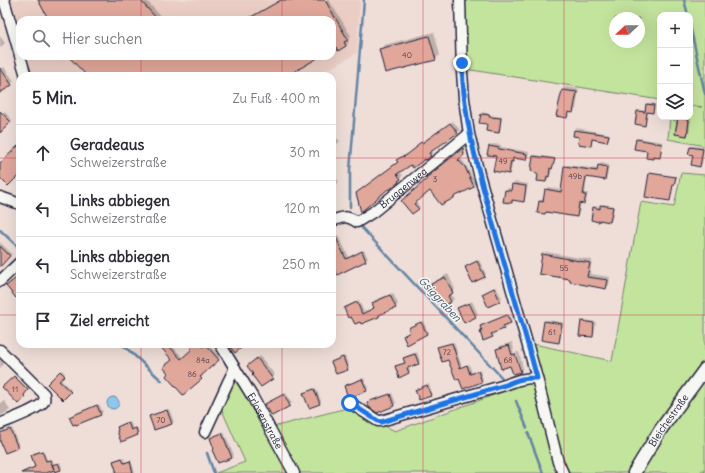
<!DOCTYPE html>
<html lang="de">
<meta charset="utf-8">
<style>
body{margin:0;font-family:Delius,sans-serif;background:#f7f7f7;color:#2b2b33}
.controls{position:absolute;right:12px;top:12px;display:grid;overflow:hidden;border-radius:8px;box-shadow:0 4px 16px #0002}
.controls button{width:36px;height:36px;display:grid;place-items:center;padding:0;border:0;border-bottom:1px solid #e1e1e2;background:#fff;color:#2b2b33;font:20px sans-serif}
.compass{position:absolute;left:609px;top:12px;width:36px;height:36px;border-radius:50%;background:#fff;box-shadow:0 4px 16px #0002;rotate:248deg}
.stop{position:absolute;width:12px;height:12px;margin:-9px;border:3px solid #1a73e8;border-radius:50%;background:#fff}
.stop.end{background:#1a73e8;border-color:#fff;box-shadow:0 1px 4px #0008}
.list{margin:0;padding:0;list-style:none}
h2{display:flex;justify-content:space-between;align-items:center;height:52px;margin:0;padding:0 16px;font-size:17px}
h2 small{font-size:13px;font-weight:400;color:#7c7c81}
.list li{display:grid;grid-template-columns:26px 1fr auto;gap:12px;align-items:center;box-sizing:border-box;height:56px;padding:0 16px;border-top:1px solid #e1e1e2}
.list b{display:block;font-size:15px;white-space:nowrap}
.list p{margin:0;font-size:13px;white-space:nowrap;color:#7c7c81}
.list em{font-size:13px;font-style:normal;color:#7c7c81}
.icon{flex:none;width:22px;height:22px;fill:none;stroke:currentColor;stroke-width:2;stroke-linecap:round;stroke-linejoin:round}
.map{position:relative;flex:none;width:705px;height:473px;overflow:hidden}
.search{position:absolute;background:#fff;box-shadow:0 4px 16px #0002;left:16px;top:16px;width:320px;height:44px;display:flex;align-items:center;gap:10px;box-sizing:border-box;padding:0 14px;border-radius:12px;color:#7c7c81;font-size:15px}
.panel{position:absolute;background:#fff;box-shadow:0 4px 16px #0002;left:16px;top:72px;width:320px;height:276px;border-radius:12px}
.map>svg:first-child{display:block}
.built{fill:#eacec5}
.green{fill:#c3e49d;stroke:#72836c;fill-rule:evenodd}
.water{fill:#8cc7ec;stroke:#6285a5}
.shadow{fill:#0003}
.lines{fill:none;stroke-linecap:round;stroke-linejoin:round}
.stream{stroke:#6285a5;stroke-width:2.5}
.building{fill:#e0a79a;stroke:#22223b}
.minor-casing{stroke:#22223b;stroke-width:13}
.major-casing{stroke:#22223b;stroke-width:15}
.minor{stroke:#f6f6f2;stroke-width:10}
.major{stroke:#f6f6f2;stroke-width:12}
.route{stroke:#1a73e8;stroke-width:5}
.grid{fill:none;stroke:#d1495b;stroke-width:1;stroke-opacity:0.55}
.labels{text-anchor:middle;stroke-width:3;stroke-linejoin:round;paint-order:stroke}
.number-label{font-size:8px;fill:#524353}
.street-label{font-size:10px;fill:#22223b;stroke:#f6f6f2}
.water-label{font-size:11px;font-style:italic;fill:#425470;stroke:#f6f6f2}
</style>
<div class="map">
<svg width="705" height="473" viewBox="0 0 705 473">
<rect width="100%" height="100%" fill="#efded8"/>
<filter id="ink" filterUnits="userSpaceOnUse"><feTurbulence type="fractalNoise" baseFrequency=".025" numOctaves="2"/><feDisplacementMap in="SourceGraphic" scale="8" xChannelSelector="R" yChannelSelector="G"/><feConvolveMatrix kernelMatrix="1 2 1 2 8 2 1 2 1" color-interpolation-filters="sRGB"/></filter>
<g filter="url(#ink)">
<!-- built -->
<path class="built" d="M9 0H360L357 53 317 76H31L25 56H332V20H20V40Z"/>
<!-- green -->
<path class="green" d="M464 0H705V146L668 139 670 117H673V120L677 121 675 134 687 136 689 120 684 119V117H690V106L702 107 690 105V15H660V100L465 69ZM615 18H639V42H615Z
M681 173 705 175V473H216L245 462 221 408 235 376 269 428 347 408 395 431 538 379 529 343 612 361 641 202 674 207Z"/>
<!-- water -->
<path class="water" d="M107 403a6 6 0 1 1 12 0a6 6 0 1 1-12 0Z"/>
<!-- shadow -->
<path class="shadow" d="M39 0H146L164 20H50Z
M280 0H329L351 36 347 40 349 42 346 46H336L332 48V20H245Z
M434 32 440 55 435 59 380 50 384 45Z
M0 36 5 43 0 48Z
M60 56H68L63 60 59 57Z
M4 67 14 81 0 92V70Z
M566 87 579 89 576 109 573 112H571L570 114 567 117 561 102 563 90Z
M649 103 655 104 654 110 653 112 648 111 646 123 645 125 638 111 639 110 646 111 647 104Z
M4 111 12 120 2 129 0 127V115Z
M483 112 491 114 490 115 502 117 500 130 499 132 488 123 482 114Z
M680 117 691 118 689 133 687 135 676 133 678 118Z
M453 121 460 130 432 150 433 153 431 156 411 163 400 172 403 175 400 178 401 179 398 182 388 188 360 190 399 161 400 158 406 154 407 155 418 147 420 144 424 140 425 141Z
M576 128 610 134 609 139 607 141 593 138 592 143 590 145 580 136 574 135 575 130Z
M332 134 340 141 332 149Z
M638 138 663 142 661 155 659 157 655 156 653 158 648 150 637 139Z
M492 144 501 145V147L529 152 528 157 526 159 515 158 513 160 511 170 509 173 490 147Z
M692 146 704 147 702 164 700 166 690 147Z
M464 147 465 152 460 157 466 165 476 184 474 186 455 195 454 198 430 189 415 201 420 207 412 213 402 201 428 179 429 176Z
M535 155 555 158 552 167 551 174 548 175V180L546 181 539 174 534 156Z
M601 163 609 165 607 177 604 179 587 176 585 193H588L586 201 584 203H581L579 213 577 216 547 211 545 213 540 201 543 199 545 200 546 190 549 187 562 190 565 167 568 165 598 169 599 166Z
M650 173H651L676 177 675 184H673L670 200Z
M332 176 339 181 332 191Z
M515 182 528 184 525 199 523 201 514 199 512 202 505 201 506 190 508 188 513 189V184Z
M603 204 614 206 612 219 610 221 600 219 598 221 594 208 596 206 601 207Z
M338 235 349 257 364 250 368 258 365 260 332 262V236L333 237Z
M0 242 12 254 0 265Z
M546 252 592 260 590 274 610 277 609 285 606 288 571 279 543 255Z
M479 260 486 274 484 276 466 267 468 265Z
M448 274 455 289 451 293 454 299 451 302 442 306 432 284 435 281Z
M496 287 502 298 500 300 488 305 483 294 485 292Z
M393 293 398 304 395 307 381 313 379 316H352L345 308 347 306 359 300 364 312 375 307 373 303 375 300Z
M472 301 478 314 476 316 464 321 460 307Z
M509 314 512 321 504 325 505 326 503 328 492 332 494 335 492 336 482 331 483 325Z
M547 320 563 322 560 340 559 342 545 322Z
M584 320 596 322 594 334 592 336 582 322Z
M423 321 428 332 426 334 404 336 411 332V327Z
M454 342 462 367 469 364 472 373 480 370 483 379 481 381 463 388 449 359 438 348 440 346Z
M512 342 514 349 513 350 519 370H521L513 373 511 365 502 368 497 349 500 346Z
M159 344H171L183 358 193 349 189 344H203L205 346 208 344 220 357 201 374 203 376 183 394 170 373 173 360Z
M417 352 420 361 418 363 409 366 410 371 408 373 396 367 398 365 406 362 405 358 406 356Z
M516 352H519L523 368 521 370Z
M260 356 275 375 272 378 254 374 251 363Z
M345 356 349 367 347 369 332 362 334 360Z
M0 357 4 361 2 362 4 364 0 368Z
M62 370 65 374 60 379 71 390 63 399 48 384Z
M15 376 28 389 24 393 25 396 18 403 3 387Z
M364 378 368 388 366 390 345 386 347 384Z
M429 384 432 393 430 395 416 390 418 388Z
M316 388 321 401 320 403 304 393 306 392Z
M286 393 292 403 272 415 267 404Z
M392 393 396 403 394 405 377 411 368 403 370 401Z
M5 401 10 410 7 412 0 416V403Z
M99 404 103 412 101 414 77 424 71 417 72 415Z
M169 409 174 422 172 423 155 429 151 417 153 415Z
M130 421 133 429 137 427 139 432 137 434 118 427 120 425Z
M12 428 19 446 17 447 0 439V433Z
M224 432 234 455 232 457 218 462 215 448 211 438 213 436Z
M43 450 47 460 52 459 54 464 60 462 62 467 61 469 50 473H22L23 471 36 466 32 455 33 453Z
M124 457 125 462 131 460 135 473H115L114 471 117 469 114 462 116 460Z
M702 469 705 470V473H699Z"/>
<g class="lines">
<!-- stream -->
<path class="stream" d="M684 0 688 15
M690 25 705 94
M350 207V170L364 0
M361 227 505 381
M0 230 17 246
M122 344 162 381
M516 401 527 428
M528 433 543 473
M207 453 214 473"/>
</g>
<!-- building -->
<path class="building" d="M38 0H140L158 20H49Z
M281 0H325L348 40 344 42 346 46 338 51 336 47 332 49V20H246Z
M429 36 436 60 385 73 379 49Z
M68 56H321L287 76H87Z
M0 68 12 85 0 93Z
M562 90 577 92 573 113 568 112 567 118 556 116Z
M646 104 654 105 653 113 647 112 645 126 635 124 637 111 645 112Z
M0 111 11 122 0 133Z
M481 114 490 115 489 117 501 118 499 133 486 131 487 124 479 123Z
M678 118 689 120 687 136 675 134Z
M450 123 458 133 429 153 431 156 426 160 425 159 413 168 411 165 397 174 401 179 398 181 399 182 389 190 388 189 361 212 356 193 398 162 396 160 403 156 404 157 417 147 416 146 421 142 422 143Z
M574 130 609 135 607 142 592 139 591 146 578 144 579 137 573 136Z
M636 139 662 144 660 158 653 157V159L646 158 647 151 634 149Z
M20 144V174L8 186 0 178V163Z
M489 146 499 148V149L527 154 526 160 513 158V162L511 161 509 174 493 171 496 156 487 155Z
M690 147 703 149 700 167 691 165 693 155 688 154Z
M463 148 464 155 458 160 465 167 474 187 454 197V198L441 205 430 191 414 204 419 209 412 214 401 201 427 179 426 178Z
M533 156 555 159 552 169 550 168 549 177 547 176 546 182 537 181 538 175 531 170Z
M598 165 607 167 605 180 586 177 583 195H586L584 204 579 203 577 217 546 212 545 214 537 213 539 201 543 202 545 189 561 192 564 166 597 171Z
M649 173 676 177 674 185H673L670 201 645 197Z
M512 184 526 186 524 202 512 200V203L503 202 505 190 511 191Z
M600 205 613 207 610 222 599 220V222L591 220 593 207 600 209Z
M332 229 346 259 362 251 366 261 337 275 332 265Z
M0 246 10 256 0 267Z
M542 254 590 263 587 277 608 280 606 289 570 282V279L539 274Z
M477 261 485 277 472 283 465 267Z
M20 275V295L16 298 6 286Z
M445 277 453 293 448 296 451 302 442 307 431 284Z
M494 288 500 301 488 307 482 294Z
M390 295 396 308 379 315V317L361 324 360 322 355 324 351 317 348 318 344 308 357 302 362 314 374 308 372 303Z
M469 303 476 317 464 323 457 308Z
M507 315 511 323 503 326 504 329 491 334 493 337 483 341 480 332 482 331 480 326Z
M544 321 562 324 559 343 541 340Z
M581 321 594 323 593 337 579 336Z
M421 322 427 334 407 345 403 336 410 332 408 328Z
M452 343 460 368 467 365 470 374 478 371 482 382 463 389 459 379 456 380 448 360 442 362 437 347Z
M158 344H167L181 359 192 349 187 344H200L203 347 205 344 219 360 200 377 202 379 183 395 166 376 168 373 163 367 172 360Z
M228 344H246L235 353Z
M509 345 512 355 515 354 521 372 513 374 510 366 501 369 496 349Z
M415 354 419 364 407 368 409 373 399 378 395 366 405 363 403 358Z
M343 357 348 370 336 374 331 362Z
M257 358 273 379 261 387 252 375 253 374 247 366Z
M60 371 65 376 59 381 71 392 63 400 47 384Z
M14 376 28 390 24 395 25 398 18 404 2 387Z
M362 379 367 391 351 397H348L344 386Z
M427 385 431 396 419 400 415 390Z
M314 389 320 404 309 408 303 393Z
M284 394 290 406 272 416 265 404Z
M390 394 394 406 377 413 369 407 367 402Z
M97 405 101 415 76 425V424L73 425 69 417Z
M167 410 172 424 154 430 149 416Z
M128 422 131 430 136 428 138 435 121 442 117 431 118 430 117 427Z
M10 429 18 448 5 453 0 441V433Z
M222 433 232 458 218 463 212 450 214 449 210 438Z
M42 451 46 461 50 460 54 469 52 465 58 463 61 470 55 472 54 470 46 473H21L35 467 31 455Z
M122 458 124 463 130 461 133 473H117L113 461Z"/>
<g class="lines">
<defs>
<g id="minor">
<path d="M4 0 20 55"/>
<path d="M460 0 462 72 464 99 469 134 479 174 537 378 558 462 563 473"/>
<path d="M20 56 26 76"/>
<path d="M0 197 20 204"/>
<path id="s1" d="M332 221C343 217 346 215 357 222L373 212 469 134"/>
<path d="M0 281 20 262"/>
<path id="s2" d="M220 344 252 396 294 473"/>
<path d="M0 350 44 394C44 397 45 398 44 401 40 409 9 420 0 424"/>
<path d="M350 403 378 421H381L505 385C517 380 524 378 537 378"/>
<path d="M205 432 228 382 235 368"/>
</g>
<g id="major">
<path id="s3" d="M634 473 661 429 705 369"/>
</g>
</defs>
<!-- minor casing -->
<use href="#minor" class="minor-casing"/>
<!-- major casing -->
<use href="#major" class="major-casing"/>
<!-- minor -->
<use href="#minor" class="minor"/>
<!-- major -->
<use href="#major" class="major"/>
</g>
</g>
<g class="lines" filter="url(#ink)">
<!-- route -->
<path class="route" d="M350 403 378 421 381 422 506 385C518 379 523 378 537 378 523 324 506 271 491 217 477 166 463 117 462 63"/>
</g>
<!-- grid -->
<path class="grid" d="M141 0V20M282 0V20M423 0V473M564 0V473M141 56V76M282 56V76M0 158H20M332 158H705M0 315H20M332 315H705M141 344V473M282 344V473"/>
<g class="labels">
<!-- number labels -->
<g class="number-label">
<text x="407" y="58">40</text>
<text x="503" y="164">49</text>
<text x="575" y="179">49b</text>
<text x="435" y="182">3</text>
<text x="564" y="271">55</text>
<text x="552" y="335">61</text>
<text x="447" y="355">72</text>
<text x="203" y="363">84a</text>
<text x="508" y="363">68</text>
<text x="192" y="377">86</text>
<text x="15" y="392">11</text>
<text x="161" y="423">70</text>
</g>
<!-- street labels -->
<g class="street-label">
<text dy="4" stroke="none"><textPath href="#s1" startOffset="84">Bruggenweg</textPath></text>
<text dy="4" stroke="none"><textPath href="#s2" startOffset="89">Erlosenstraße</textPath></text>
<text dy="4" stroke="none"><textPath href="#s3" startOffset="63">Bleichestraße</textPath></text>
</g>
<!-- water labels -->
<g class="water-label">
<text transform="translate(440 299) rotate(47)" y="4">Gsiggraben</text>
</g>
</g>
</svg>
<div class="controls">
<button>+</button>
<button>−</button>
<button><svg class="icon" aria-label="layers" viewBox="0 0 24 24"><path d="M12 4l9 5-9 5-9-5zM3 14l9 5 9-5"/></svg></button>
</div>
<svg class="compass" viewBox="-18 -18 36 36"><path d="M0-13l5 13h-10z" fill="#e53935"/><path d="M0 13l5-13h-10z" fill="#7c7c81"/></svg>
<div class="stop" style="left:350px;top:403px"></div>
<div class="stop end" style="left:462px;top:63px"></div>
<div class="search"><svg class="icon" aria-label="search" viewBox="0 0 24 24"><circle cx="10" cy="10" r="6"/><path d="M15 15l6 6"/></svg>Hier suchen</div>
<section class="panel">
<h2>5 Min.<small>Zu Fuß · 400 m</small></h2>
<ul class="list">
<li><svg class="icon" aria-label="ahead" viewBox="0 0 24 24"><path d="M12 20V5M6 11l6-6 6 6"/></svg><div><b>Geradeaus</b><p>Schweizerstraße</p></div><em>30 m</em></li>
<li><svg class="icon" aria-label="left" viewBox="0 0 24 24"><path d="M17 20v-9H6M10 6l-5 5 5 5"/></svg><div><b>Links abbiegen</b><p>Schweizerstraße</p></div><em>120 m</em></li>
<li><svg class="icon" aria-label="left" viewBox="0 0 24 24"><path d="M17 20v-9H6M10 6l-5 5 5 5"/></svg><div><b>Links abbiegen</b><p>Schweizerstraße</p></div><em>250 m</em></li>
<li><svg class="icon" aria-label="arrive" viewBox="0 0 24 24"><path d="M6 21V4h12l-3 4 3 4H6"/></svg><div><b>Ziel erreicht</b></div></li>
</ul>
</section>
</div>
